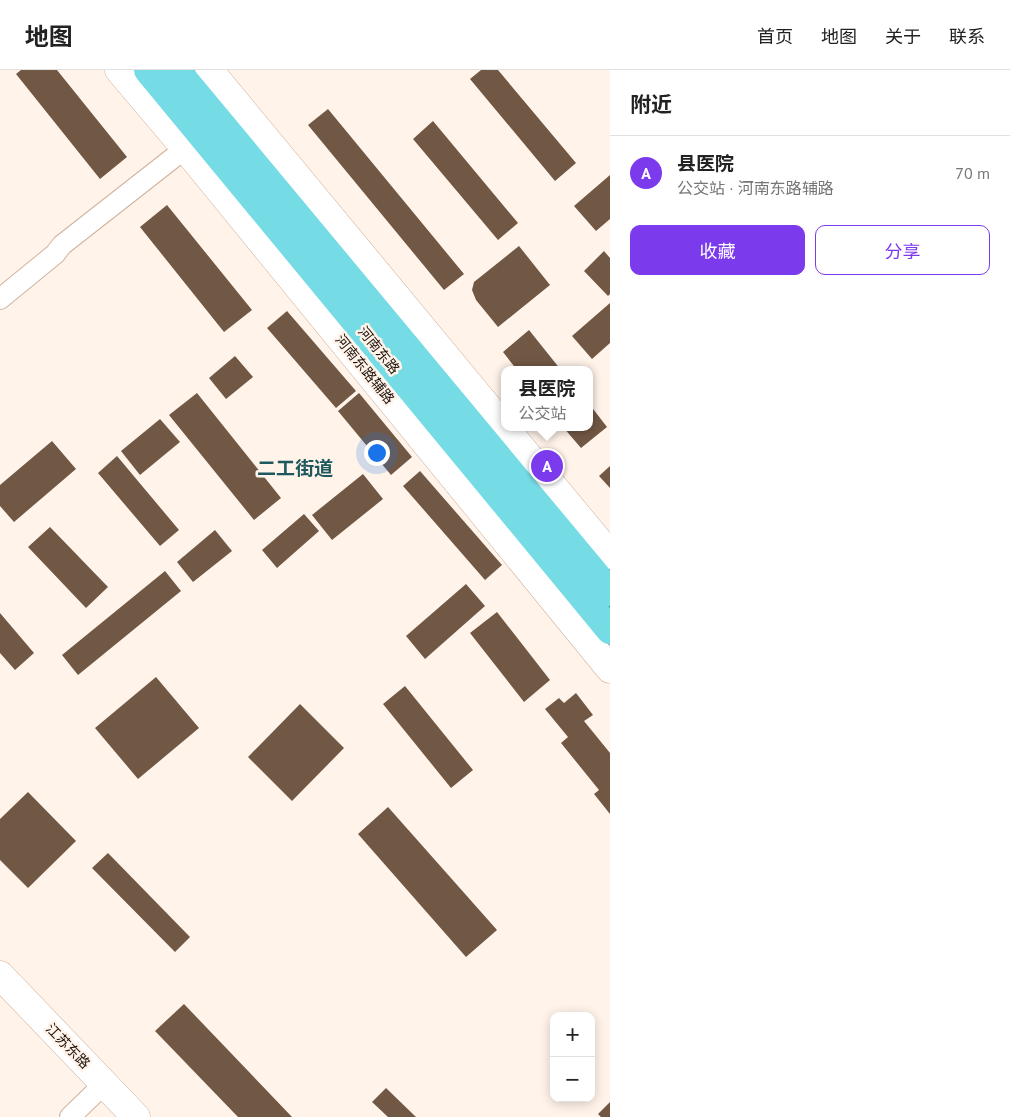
<!DOCTYPE html>
<html lang="zh">
<meta charset="utf-8">
<style>
body{margin:0;font-family:"PT Sans","Noto Sans SC",sans-serif;background:#f2f2f2;color:#222}
.controls{position:absolute;right:15px;bottom:15px;display:grid;overflow:hidden;border-radius:10px;box-shadow:0 2px 12px #0003}
.controls button{width:45px;height:45px;display:grid;place-items:center;padding:0;border:0;border-bottom:1px solid #e0e0e0;background:#fff;color:#222;font:25px sans-serif}
.you{position:absolute;left:376px;top:382px;width:18px;height:18px;margin:-12px;border:4px solid #fff;border-radius:50%;background:#1a73e8;box-shadow:0 0 0 8px #1a73e833}
.badge{display:grid;place-items:center;width:32px;height:32px;border-radius:50%;background:#7c3aed;color:#fff;font-size:16px;font-weight:700}
.pin{position:absolute;translate:-50% -50%;border:2px solid #fff;box-shadow:0 1px 5px #0006}
.popup{position:absolute;left:501px;top:296px;width:92px;height:65px;box-sizing:border-box;display:grid;place-content:center;border-radius:10px;background:#fff;filter:drop-shadow(0 1px 4px #0005);font-size:16px;white-space:nowrap;color:#767676}
.popup b{font-size:19px;color:#222}
.popup::after{content:'';position:absolute;left:50%;top:100%;margin-left:-10px;border:10px solid transparent;border-top-color:#fff}
.list{margin:0;padding:0;list-style:none}
h2{display:flex;justify-content:space-between;align-items:center;height:65px;margin:0;padding:0 20px;font-size:21px}
h2 small{font-size:16px;font-weight:400;color:#767676}
.list li{display:grid;grid-template-columns:32px 1fr auto;gap:15px;align-items:center;box-sizing:border-box;height:75px;padding:0 20px;border-top:1px solid #e0e0e0}
.list b{display:block;font-size:19px;white-space:nowrap}
.list p{margin:0;font-size:16px;white-space:nowrap;color:#767676}
.list em{font-size:16px;font-style:normal;color:#767676}
.actions{display:flex;gap:10px;padding:15px 20px}
.actions a{flex:1;padding:11px 0;border:1px solid #7c3aed;border-radius:10px;text-align:center;font-size:18px;color:#7c3aed}
.actions .main{background:#7c3aed;color:#fff}
.map{position:relative;flex:none;width:610px;height:1047px;overflow:hidden}
header{display:flex;align-items:center;gap:30px;box-sizing:border-box;height:70px;padding:0 25px;background:#fff;border-bottom:1px solid #e0e0e0}
header strong{font-size:24px}
nav{display:flex;gap:28px;margin-inline-start:auto;font-size:18px}
main{display:flex}
aside{flex:1;background:#fff}
.map>svg:first-child{display:block}
.building{fill:#715845}
.lines{fill:none;stroke-linecap:round;stroke-linejoin:round}
.street-casing{stroke:#cfb39e;stroke-width:22}
.secondary-casing{stroke:#cfb39e;stroke-width:29}
.primary-casing{stroke:#1a868d;stroke-width:29}
.street{stroke:#fff;stroke-width:20}
.secondary{stroke:#fff;stroke-width:28}
.primary{stroke:#75dce5;stroke-width:28}
.labels{text-anchor:middle;stroke-width:5;stroke-linejoin:round;paint-order:stroke}
.street-label{font-size:14px;fill:#1b110a;stroke:#fff3ea}
.district-label{font-size:19px;font-weight:bold;fill:#1d585e;stroke:#fff3ea}
</style>
<header>
<strong>地图</strong>
<nav><a>首页</a><a>地图</a><a>关于</a><a>联系</a></nav>
</header>
<main>
<div class="map">
<svg width="610" height="1047" viewBox="0 0 610 1047">
<rect width="100%" height="100%" fill="#fff3ea"/>
<!-- building -->
<path class="building" d="M21 0H57L127 87 100 109 16 4Z
M481 0H498L576 93 555 111 470 9Z
M328 39 464 204 444 220 308 55Z
M433 51 518 153 498 170 413 69Z
M610 105V149L596 161 574 136Z
M167 135 252 240 224 262 140 157Z
M519 176 550 215 498 257 476 230 472 220 474 212Z
M604 181 610 188V224L608 226 584 201Z
M610 233V273L592 289 572 266Z
M287 241 356 321 336 338 267 258Z
M529 260 561 300H517L503 282Z
M235 286 253 307 226 329 209 308Z
M197 323 281 428 254 450 169 345Z
M359 323 412 387 391 405 338 341Z
M590 335 607 357 581 378 563 357H590Z
M160 349 180 372 140 405 121 381Z
M52 371 76 399 14 452 0 436V415Z
M117 386 179 460 160 476 98 403Z
M610 396V418L599 406Z
M420 401 502 495 485 510 403 416Z
M363 404 383 429 332 470 312 445Z
M304 444 319 461 277 498 262 480Z
M50 457 108 517 86 538 28 477Z
M215 460 232 481 193 512 177 492Z
M165 501 181 521 78 605 62 585Z
M466 514 485 536 425 589 406 566Z
M497 542 550 610 524 632 470 563Z
M0 543 34 583 15 600 0 583Z
M156 607 199 658 138 709 95 658Z
M405 616 473 700 451 718 383 634Z
M576 623 593 645 584 651 610 683V744L594 724 599 720 561 673 568 667 545 639 559 628 564 633Z
M300 634 344 678 292 731 248 687Z
M28 722 76 771 28 818 0 790V749Z
M388 737 497 860 466 887 358 764Z
M108 783 190 867 175 882 92 798Z
M184 934 292 1047H238L155 961Z
M386 1018 416 1047H388L372 1032Z
M610 1032V1047H601L598 1044Z"/>
<g class="lines">
<defs>
<path id="street" d="M0 229 55 184 62 175 196 70
M70 1047 104 1014"/>
<path id="secondary" d="M119 0 185 78 610 599
M209 0 610 485
M0 905 136 1047"/>
<path id="primary" d="M148 0 610 560
M176 0 610 522"/>
</defs>
<!-- street casing -->
<use href="#street" class="street-casing"/>
<!-- secondary casing -->
<use href="#secondary" class="secondary-casing"/>
<!-- primary casing -->
<use href="#primary" class="primary-casing"/>
<!-- street -->
<use href="#street" class="street"/>
<!-- secondary -->
<use href="#secondary" class="secondary"/>
<!-- primary -->
<use href="#primary" class="primary"/>
</g>
<g class="labels">
<!-- street labels -->
<g class="street-label">
<text transform="translate(379 280) rotate(51)" y="5">河南东路</text>
<text transform="translate(365 299) rotate(51)" y="5">河南东路辅路</text>
<text transform="translate(68 976) rotate(46)" y="5">江苏东路</text>
</g>
<!-- district labels -->
<g class="district-label">
<text x="295" y="405">二工街道</text>
</g>
</g>
</svg>
<div class="controls">
<button>+</button>
<button>−</button>
</div>
<div class="you"></div>
<div class="pin badge" style="left:547px;top:396px">A</div>
<div class="popup"><b>县医院</b>公交站</div>
</div>
<aside>
<h2>附近<small></small></h2>
<ul class="list">
<li><span class="badge">A</span><div><b>县医院</b><p>公交站 · 河南东路辅路</p></div><em>70 m</em></li>
</ul>
<div class="actions"><a class="main">收藏</a><a>分享</a></div>
</aside>
</main>
